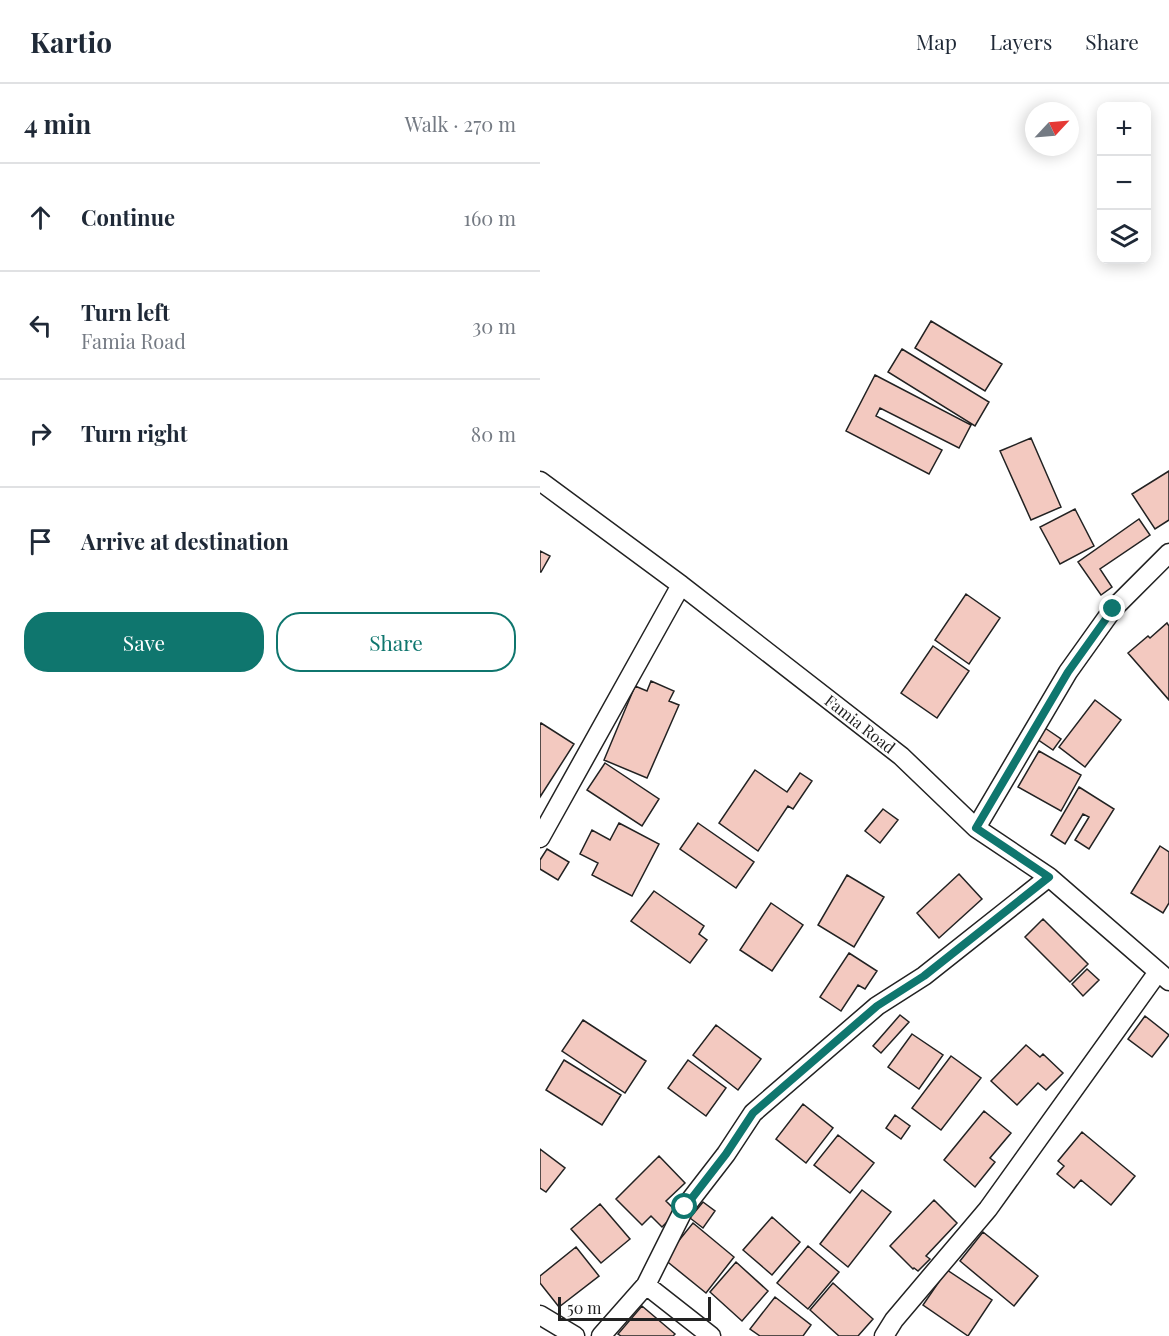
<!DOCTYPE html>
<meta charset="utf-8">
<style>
body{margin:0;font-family:"Playfair Display",serif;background:#f6f6f7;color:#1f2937}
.controls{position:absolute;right:18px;top:18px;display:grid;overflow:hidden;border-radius:12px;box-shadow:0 3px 15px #0003}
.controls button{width:54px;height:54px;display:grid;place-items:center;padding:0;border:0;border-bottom:2px solid #e0e1e3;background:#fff;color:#1f2937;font:30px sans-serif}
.compass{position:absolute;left:485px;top:18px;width:54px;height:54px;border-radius:50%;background:#fff;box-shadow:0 3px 15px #0003;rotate:64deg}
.scale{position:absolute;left:18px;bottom:15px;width:153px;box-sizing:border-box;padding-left:6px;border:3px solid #222;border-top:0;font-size:16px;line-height:21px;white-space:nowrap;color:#222;-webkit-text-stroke:4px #fff;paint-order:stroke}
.stop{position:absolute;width:18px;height:18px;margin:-14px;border:4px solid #0f766e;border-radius:50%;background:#fff}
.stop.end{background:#0f766e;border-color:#fff;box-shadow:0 2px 6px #0008}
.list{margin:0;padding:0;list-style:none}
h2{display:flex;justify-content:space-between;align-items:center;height:78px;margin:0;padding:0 24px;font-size:26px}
h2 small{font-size:20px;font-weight:400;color:#747a83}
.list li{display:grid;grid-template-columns:39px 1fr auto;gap:18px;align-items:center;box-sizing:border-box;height:108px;padding:0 24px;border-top:2px solid #e0e1e3}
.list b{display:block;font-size:22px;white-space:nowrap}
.list p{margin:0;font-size:20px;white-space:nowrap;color:#747a83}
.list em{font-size:20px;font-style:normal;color:#747a83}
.actions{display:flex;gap:12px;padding:18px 24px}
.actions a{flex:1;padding:14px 0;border:2px solid #0f766e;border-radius:24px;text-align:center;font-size:21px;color:#0f766e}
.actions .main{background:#0f766e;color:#fff}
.icon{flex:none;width:33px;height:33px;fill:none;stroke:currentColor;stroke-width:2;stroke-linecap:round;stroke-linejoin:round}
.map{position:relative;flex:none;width:629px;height:1252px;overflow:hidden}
header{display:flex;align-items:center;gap:36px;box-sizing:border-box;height:84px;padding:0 30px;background:#fff;border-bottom:2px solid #e0e1e3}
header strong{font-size:28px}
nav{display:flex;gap:33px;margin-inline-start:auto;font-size:21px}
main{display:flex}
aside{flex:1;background:#fff}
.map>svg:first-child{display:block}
.building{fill:#f3c9c0;stroke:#222;stroke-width:1.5}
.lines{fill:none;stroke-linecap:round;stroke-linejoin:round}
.minor-casing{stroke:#222;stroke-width:21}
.minor{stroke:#fff;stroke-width:18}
.route{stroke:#0f766e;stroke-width:8}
.labels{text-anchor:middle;stroke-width:4.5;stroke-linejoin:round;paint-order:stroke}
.street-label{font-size:16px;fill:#222;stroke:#fff}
</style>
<header>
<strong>Kartio</strong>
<nav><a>Map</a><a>Layers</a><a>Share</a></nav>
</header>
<main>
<aside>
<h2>4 min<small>Walk · 270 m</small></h2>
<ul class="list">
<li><svg class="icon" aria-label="ahead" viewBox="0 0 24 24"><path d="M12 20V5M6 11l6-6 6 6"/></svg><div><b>Continue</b></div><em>160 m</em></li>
<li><svg class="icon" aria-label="left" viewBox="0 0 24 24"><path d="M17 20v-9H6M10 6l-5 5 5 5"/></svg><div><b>Turn left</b><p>Famia Road</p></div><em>30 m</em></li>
<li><svg class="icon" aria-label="right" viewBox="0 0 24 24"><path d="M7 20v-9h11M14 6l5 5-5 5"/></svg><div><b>Turn right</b></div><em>80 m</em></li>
<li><svg class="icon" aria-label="arrive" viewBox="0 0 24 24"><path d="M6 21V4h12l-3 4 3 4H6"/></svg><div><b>Arrive at destination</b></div></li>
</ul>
<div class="actions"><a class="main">Save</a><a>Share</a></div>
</aside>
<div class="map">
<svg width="629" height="1252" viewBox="0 0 629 1252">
<rect width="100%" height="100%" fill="#fff"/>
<!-- building -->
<path class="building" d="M391 237 462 280 445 307 375 264Z
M362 265 449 318 435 342 348 288Z
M335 291 431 341 419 364 340 324 336 332 402 366 389 390 306 347Z
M491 354 521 423 491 436 460 367Z
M629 387V436L615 445 592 410Z
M535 425 554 462 520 480 500 443Z
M599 435 610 451 560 485 572 503 561 511 538 478Z
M0 467 10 472 1 488H0Z
M426 510 460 534 429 580 395 556Z
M627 539 629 542V616L588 569 608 552 610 554Z
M393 562 429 587 397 634 361 609Z
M111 597 134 607 129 617 139 621 107 694 64 676 95 602 107 607Z
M555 616 581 636 545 683 519 663Z
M1 639 34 660 0 713V641Z
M505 644 521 655 513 666 497 655Z
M499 667 541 691 521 727 478 703Z
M65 679 119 715 102 742 47 706Z
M215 686 247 708 260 689 272 697 253 725 248 722 218 767 179 739Z
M539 703 574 725 549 765 535 756 549 733 543 730 525 760 511 751Z
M343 725 358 736 340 759 325 747Z
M79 739 119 760 92 812 52 791 58 779 40 770 52 746 70 756Z
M158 739 214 778 196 804 140 765Z
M620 762 629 768V819L623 829 591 809Z
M7 765 29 778 18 796 0 785V776Z
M419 790 442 815 399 854 377 829Z
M307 791 344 813 314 863 278 841Z
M114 807 164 842 159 850 167 856 150 879 91 837Z
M231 819 263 841 232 887 200 866Z
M503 835 548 880 530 898 485 853Z
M309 869 337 887 325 905 318 901 301 927 280 913Z
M547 885 559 896 543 912 532 900Z
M360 931 369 938 341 969 333 962Z
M605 932 629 951 612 973 588 955Z
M43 936 106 977 85 1009 22 967Z
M176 941 221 975 198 1006 153 971Z
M372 950 403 971 379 1005 348 983Z
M486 961 500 973 503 970 523 989 506 1006 498 999 477 1021 451 997Z
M411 972 441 994 401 1046 372 1024Z
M24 976 81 1011 62 1041 6 1006Z
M148 976 186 1004 166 1032 128 1004Z
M263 1020 293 1044 266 1079 236 1055Z
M444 1027 471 1049 450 1074 455 1078 435 1103 404 1076Z
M355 1031 370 1042 361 1055 346 1044Z
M542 1048 595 1092 571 1121 541 1096 534 1104 517 1090 524 1082 518 1077Z
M298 1051 334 1079 310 1109 274 1081Z
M0 1065 25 1084 6 1108 0 1104Z
M119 1072 145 1099 126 1117 137 1128 122 1143 111 1132 102 1141 76 1115Z
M322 1106 351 1128 308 1183 280 1160Z
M394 1116 417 1139 386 1172 390 1175 378 1187 374 1184 373 1185 350 1162Z
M163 1118 175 1127 163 1144 150 1134Z
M60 1120 90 1155 61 1179 31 1145Z
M232 1133 260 1158 232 1191 203 1166Z
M153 1139 194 1173 166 1209 124 1175Z
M443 1148 498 1192 474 1222 420 1177Z
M268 1162 299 1188 268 1225 237 1199Z
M36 1163 59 1192 19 1223 0 1199V1192Z
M196 1178 228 1207 202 1237 170 1208Z
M407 1186 452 1216 428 1252 383 1221Z
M293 1199 333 1235 318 1252H299L270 1226Z
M235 1213 271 1241 263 1252H220L210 1245Z
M102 1222 135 1250 133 1252H81L78 1250Z"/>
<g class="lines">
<defs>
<path id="minor" d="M0 397 141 501 361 672 436 744 509 793 629 897
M436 744 528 588 573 525 629 469
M0 754 141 501
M106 1201 171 1252
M0 1231 35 1252
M61 1252 106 1201 145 1123 186 1070 213 1029 337 922 384 892 509 793
M344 1252 354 1236 448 1125 618 888"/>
</defs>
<!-- minor casing -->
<use href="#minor" class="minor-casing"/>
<!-- minor -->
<use href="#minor" class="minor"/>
</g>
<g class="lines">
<!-- route -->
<path class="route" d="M145 1123 186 1070 213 1029 337 922 384 892 509 793 436 744 528 588 573 525"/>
</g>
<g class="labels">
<!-- street labels -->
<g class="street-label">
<text transform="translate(320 640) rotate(38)" y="6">Famia Road</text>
</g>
</g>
</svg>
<div class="controls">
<button>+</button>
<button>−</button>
<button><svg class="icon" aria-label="layers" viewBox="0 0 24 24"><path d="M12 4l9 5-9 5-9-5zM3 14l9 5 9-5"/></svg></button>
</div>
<svg class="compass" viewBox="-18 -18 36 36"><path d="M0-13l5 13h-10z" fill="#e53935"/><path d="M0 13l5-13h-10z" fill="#747a83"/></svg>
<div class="scale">50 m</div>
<div class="stop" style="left:145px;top:1123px"></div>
<div class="stop end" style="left:573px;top:525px"></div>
</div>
</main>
